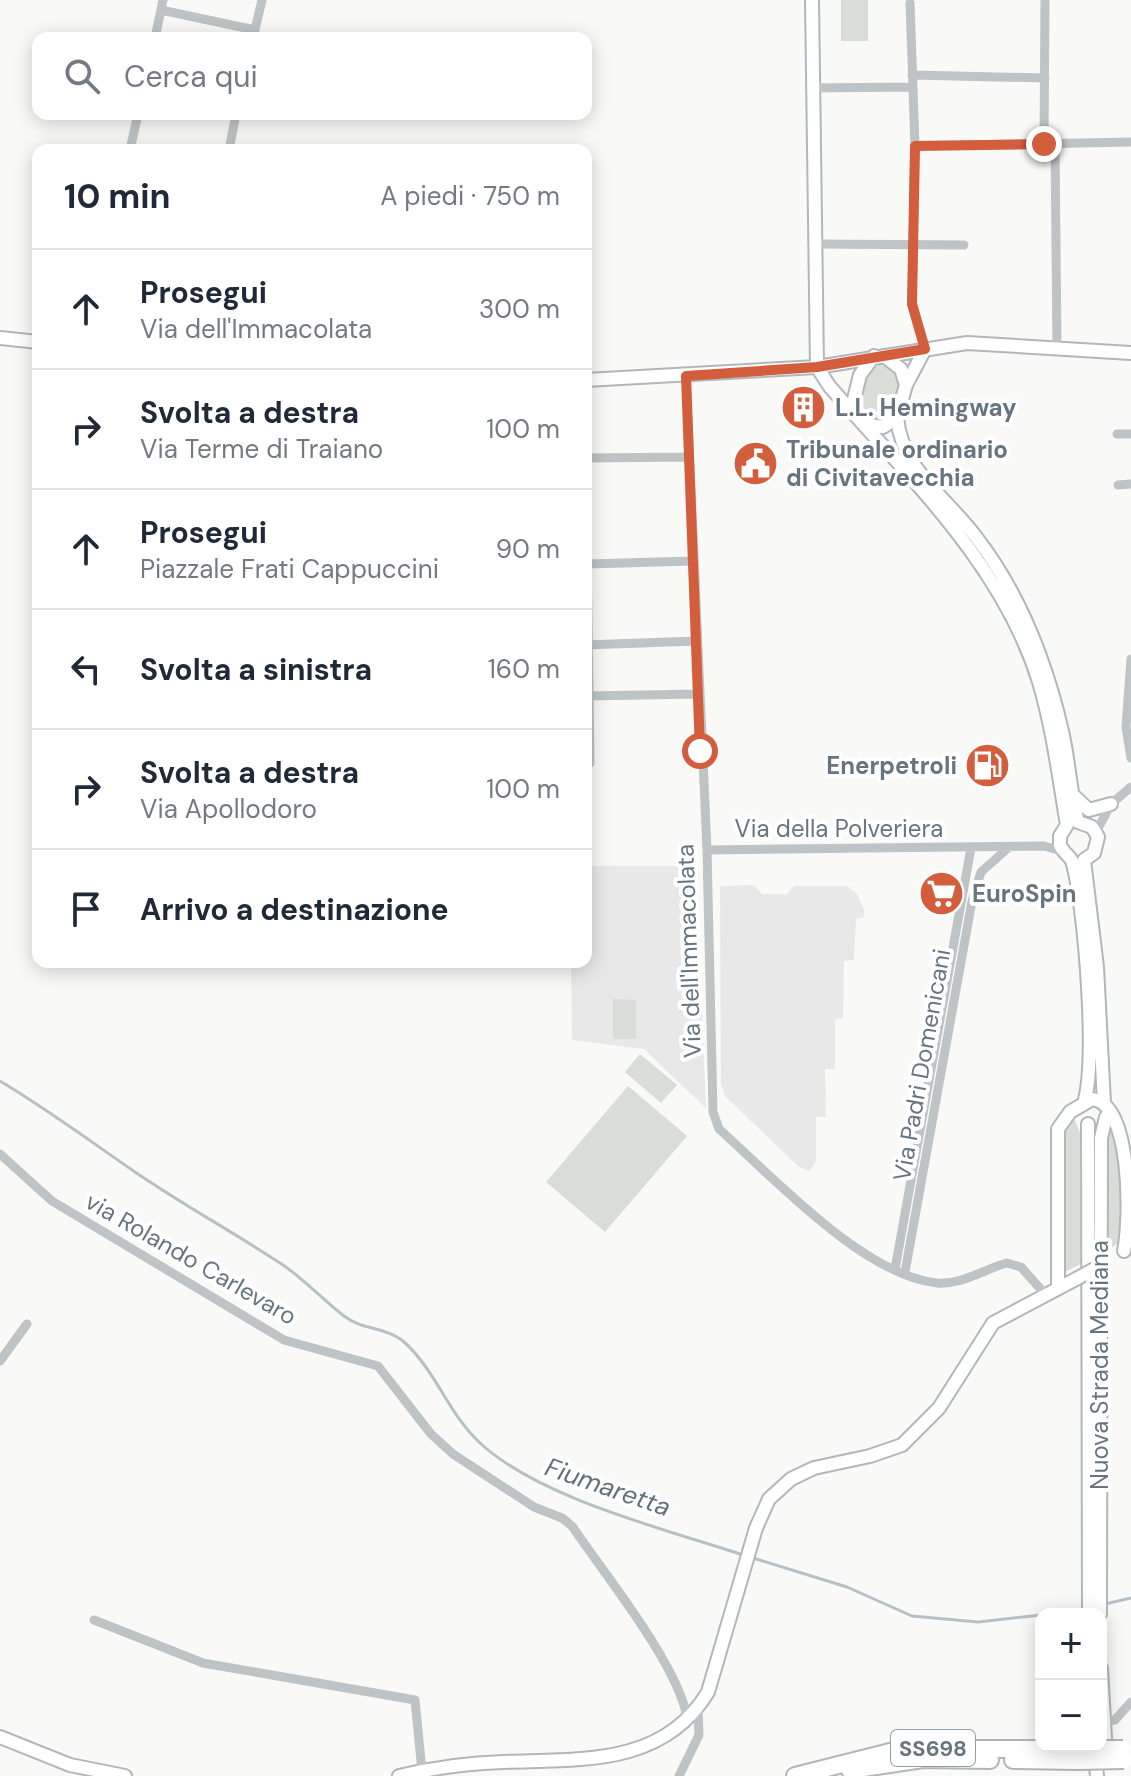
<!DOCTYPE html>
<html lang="it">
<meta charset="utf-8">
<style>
body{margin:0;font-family:"DM Sans",sans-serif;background:#f6f6f7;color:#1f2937}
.controls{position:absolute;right:24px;bottom:24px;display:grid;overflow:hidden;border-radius:16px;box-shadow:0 4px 20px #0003}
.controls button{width:72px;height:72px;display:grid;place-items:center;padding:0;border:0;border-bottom:2px solid #e0e1e3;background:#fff;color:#1f2937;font:40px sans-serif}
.stop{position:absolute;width:24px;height:24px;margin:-18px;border:6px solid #d35e3d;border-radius:50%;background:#fff}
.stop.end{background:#d35e3d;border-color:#fff;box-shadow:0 2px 8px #0008}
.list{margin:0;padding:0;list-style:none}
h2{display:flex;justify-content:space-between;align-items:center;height:104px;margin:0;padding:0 32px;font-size:34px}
h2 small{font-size:26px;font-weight:400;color:#747a83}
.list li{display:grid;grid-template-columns:52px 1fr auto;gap:24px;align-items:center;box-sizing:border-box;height:120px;padding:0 32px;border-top:2px solid #e0e1e3}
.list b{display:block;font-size:30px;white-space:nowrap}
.list p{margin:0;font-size:26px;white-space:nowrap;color:#747a83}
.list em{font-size:26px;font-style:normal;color:#747a83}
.icon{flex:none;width:44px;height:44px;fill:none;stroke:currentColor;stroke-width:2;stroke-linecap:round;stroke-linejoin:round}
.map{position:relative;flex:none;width:1131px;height:1776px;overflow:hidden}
.search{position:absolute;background:#fff;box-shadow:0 4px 20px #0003;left:32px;top:32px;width:560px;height:88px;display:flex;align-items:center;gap:20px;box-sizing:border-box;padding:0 28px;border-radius:16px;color:#747a83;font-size:30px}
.panel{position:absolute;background:#fff;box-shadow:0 4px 20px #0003;left:32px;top:144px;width:560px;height:824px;border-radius:16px}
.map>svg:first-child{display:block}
.built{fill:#e7e8e7}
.green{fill:#d9ddd7}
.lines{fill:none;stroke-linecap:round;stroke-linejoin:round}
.stream{stroke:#b6c1c5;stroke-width:3}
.secondary-casing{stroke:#b1b7bb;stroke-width:16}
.highway-casing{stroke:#b2b6ba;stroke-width:20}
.street{stroke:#bec3c6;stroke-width:9}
.secondary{stroke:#fff;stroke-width:12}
.highway{stroke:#fff;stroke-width:16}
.secondary-bridge-casing{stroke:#b1b7bb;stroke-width:16;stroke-linecap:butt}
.highway-bridge-casing{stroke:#b2b6ba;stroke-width:20;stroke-linecap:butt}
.secondary-bridge{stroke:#fff;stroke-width:12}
.highway-bridge{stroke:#fff;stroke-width:16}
.route{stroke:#d35e3d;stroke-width:10}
.labels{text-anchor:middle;stroke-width:8;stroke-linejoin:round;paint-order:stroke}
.shield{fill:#fff;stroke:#949ea5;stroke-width:2}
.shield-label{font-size:22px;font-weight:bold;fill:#66757f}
.poi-label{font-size:24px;font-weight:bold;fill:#66757f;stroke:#fff;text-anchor:start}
.street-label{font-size:24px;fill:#66757f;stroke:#fff}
.water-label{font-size:26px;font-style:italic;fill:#617379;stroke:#fff}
</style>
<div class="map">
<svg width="1131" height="1776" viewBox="0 0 1131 1776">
<rect width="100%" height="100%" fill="#f9f9f7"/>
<!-- built -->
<path class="built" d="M586 866H696L706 1108 644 1049 572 1040 571 962H586Z
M754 885 762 894H787L794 886H847L857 894 864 910V917L856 919 854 960 844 961 843 1018 835 1019V1069H825L826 1117H816V1162L809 1171 799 1167 725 1096 721 1084 720 886Z"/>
<!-- green -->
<path class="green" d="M841 0H868V41H841Z
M879 365 890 366 900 377V391L890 416 872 424 857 409C857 392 864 373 879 365Z
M613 999 636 1000V1039H613Z
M640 1054 677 1085 661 1103 625 1072Z
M628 1086 687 1136 605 1232 546 1182Z
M1073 1115 1080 1133 1081 1264 1065 1272 1060 1146Z
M1110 1116 1125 1140 1120 1242 1103 1253V1138Z"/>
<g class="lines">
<!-- stream -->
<path class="stream" d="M0 1081C47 1109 90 1141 135 1172 183 1205 235 1233 283 1265 305 1280 323 1300 344 1316 362 1330 386 1327 403 1341 435 1369 448 1413 479 1442 538 1498 665 1529 743 1555
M750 1557 847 1587 912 1616 978 1622 1041 1615
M1105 1604 1131 1598
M1046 1614 1086 1609"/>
<defs>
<path id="secondary" d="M812 0 817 367
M0 338 38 342
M884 356 901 369 906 385
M817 367 830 387C909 477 1003 565 1039 682 1053 729 1059 778 1067 825L1060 836V845C1063 853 1072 857 1073 864 1085 910 1097 1060 1084 1103
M586 380 817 367 967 343 1131 353
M851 411 860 375 874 356
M897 417C901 469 947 498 976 537 1020 594 1046 662 1062 731 1069 761 1070 792 1078 822
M863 424 883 427 897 417 906 385 925 349
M1074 796 1089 810 1111 804
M1078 822 1092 827 1098 837 1094 853 1084 860
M1084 860 1097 967 1104 1103
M1088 1124 1089 1614
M1058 1288V1129L1070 1112 1092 1099C1131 1103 1131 1215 1124 1251
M1100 1614 1101 1138 1106 1117
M1101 1668 1105 1738
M0 1737 70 1765 125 1776
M1096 1767 1097 1776
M399 1776C433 1768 468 1763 503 1762 579 1759 663 1767 708 1692L756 1528 769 1499 791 1479 814 1468 870 1456 902 1445 939 1408 993 1323 1076 1279"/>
<path id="highway" d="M1013 1760 1078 1761
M850 1770 923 1759 990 1760
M795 1776 902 1749H1075"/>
</defs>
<!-- secondary casing -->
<use href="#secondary" class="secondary-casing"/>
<!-- highway casing -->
<use href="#highway" class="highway-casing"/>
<!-- street -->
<path class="street" d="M910 3 915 146 912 304 925 349
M161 10 255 30
M155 38 163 0
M253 38 262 0
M912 75 1045 78
M812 88 913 87
M1055 143 1057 348
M1044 144 1045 0
M915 146 1131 142
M130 150 138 114
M229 150 236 114
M815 244 964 245
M686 376 707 850 713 1112 719 1129C774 1178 863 1275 937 1283 962 1285 984 1269 1007 1263L1021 1267 1045 1294
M1117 434H1131
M586 458 689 457
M586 483 590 763
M1118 485 1131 484
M588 564 692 561
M586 645 696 641
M1131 659 1126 727 1131 758
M586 696 698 694
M1096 832 1111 804 1131 787
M707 850 1044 846 1062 851
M0 1154 52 1201 284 1340 378 1366 431 1434 453 1454 534 1507 562 1518 572 1526C605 1575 677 1663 687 1717
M895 1269 971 848
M905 1272 972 901 981 872 1008 848
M0 1361 27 1324
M94 1620 203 1663 415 1700 422 1771
M1104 1721 1115 1720 1131 1702
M679 1776 699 1735 698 1708"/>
<!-- secondary -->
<use href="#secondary" class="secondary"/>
<!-- highway -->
<use href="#highway" class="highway"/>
<defs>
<path id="secondary-bridge" d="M1076 1279 1107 1262"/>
<path id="highway-bridge" d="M1075 1749H1123
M1078 1761 1124 1760"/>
</defs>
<!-- secondary-bridge casing -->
<use href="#secondary-bridge" class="secondary-bridge-casing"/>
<!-- highway-bridge casing -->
<use href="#highway-bridge" class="highway-bridge-casing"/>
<!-- secondary-bridge -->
<use href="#secondary-bridge" class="secondary-bridge"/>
<!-- highway-bridge -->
<use href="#highway-bridge" class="highway-bridge"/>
</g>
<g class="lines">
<!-- route -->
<path class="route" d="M700 751 686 376 817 367 925 349 912 304 915 146 1044 144"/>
</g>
<!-- icons -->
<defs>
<symbol id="building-disc" viewBox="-11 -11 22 22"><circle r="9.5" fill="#d35e3d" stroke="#fff"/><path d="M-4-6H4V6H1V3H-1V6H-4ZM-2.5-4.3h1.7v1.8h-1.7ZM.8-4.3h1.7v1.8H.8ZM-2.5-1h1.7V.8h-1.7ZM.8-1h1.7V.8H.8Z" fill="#fff"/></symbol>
<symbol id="civic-disc" viewBox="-11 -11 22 22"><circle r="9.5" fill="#d35e3d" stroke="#fff"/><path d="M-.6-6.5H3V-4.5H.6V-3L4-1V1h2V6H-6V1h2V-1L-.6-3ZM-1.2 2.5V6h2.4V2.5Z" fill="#fff"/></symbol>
<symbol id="fuel-disc" viewBox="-11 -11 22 22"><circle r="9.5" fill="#d35e3d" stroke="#fff"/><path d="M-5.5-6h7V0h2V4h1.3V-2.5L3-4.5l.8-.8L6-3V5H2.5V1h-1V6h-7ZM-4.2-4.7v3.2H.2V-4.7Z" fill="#fff"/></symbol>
<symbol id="supermarket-disc" viewBox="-11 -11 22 22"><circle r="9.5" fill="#d35e3d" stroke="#fff"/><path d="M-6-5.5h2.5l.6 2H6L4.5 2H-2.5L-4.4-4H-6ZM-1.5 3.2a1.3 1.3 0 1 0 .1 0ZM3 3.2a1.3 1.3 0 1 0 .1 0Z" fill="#fff"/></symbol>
</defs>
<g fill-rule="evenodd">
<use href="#building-disc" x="778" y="382" width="51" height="51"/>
<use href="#civic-disc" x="730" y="438" width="51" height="51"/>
<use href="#fuel-disc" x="962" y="740" width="51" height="51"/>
<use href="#supermarket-disc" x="916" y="868" width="51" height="51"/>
</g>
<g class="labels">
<!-- shield labels -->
<rect class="shield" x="891" y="1730" width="84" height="36" rx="6"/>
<g class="shield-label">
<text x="933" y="1756">SS698</text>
</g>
<!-- poi labels -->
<g class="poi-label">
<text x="835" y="416">L.L. Hemingway</text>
<text x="786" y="458">Tribunale ordinario<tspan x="786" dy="28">di Civitavecchia</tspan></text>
<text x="957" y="774" text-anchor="end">Enerpetroli</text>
<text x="972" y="902">EuroSpin</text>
</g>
<!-- street labels -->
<g class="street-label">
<text x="839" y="837">Via della Polveriera</text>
<text transform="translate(689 951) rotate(-92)" y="8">Via dell'Immacolata</text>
<text transform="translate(922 1065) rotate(-80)" y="8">Via Padri Domenicani</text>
<text transform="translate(191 1259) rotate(30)" y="8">via Rolando Carlevaro</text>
<text transform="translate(1100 1365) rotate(-90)" y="8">Nuova Strada Mediana</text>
</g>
<!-- water labels -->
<g class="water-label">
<text transform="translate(608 1487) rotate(19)" y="9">Fiumaretta</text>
</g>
</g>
</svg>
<div class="controls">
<button>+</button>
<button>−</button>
</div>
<div class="stop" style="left:700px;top:751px"></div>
<div class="stop end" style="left:1044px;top:144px"></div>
<div class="search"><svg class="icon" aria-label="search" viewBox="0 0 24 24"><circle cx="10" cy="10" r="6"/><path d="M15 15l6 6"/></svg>Cerca qui</div>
<section class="panel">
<h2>10 min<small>A piedi · 750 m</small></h2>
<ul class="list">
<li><svg class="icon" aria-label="ahead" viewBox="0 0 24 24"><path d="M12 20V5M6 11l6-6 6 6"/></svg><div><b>Prosegui</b><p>Via dell'Immacolata</p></div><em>300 m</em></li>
<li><svg class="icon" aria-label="right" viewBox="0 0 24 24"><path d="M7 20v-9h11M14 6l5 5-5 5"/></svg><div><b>Svolta a destra</b><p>Via Terme di Traiano</p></div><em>100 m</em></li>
<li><svg class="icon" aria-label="ahead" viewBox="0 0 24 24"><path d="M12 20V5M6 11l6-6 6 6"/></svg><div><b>Prosegui</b><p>Piazzale Frati Cappuccini</p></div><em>90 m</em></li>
<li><svg class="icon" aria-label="left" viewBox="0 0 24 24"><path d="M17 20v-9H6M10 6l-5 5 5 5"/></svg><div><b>Svolta a sinistra</b></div><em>160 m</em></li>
<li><svg class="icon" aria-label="right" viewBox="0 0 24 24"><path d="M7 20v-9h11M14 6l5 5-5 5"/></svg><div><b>Svolta a destra</b><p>Via Apollodoro</p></div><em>100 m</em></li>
<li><svg class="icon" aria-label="arrive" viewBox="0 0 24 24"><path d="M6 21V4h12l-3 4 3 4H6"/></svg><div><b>Arrivo a destinazione</b></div></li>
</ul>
</section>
</div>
